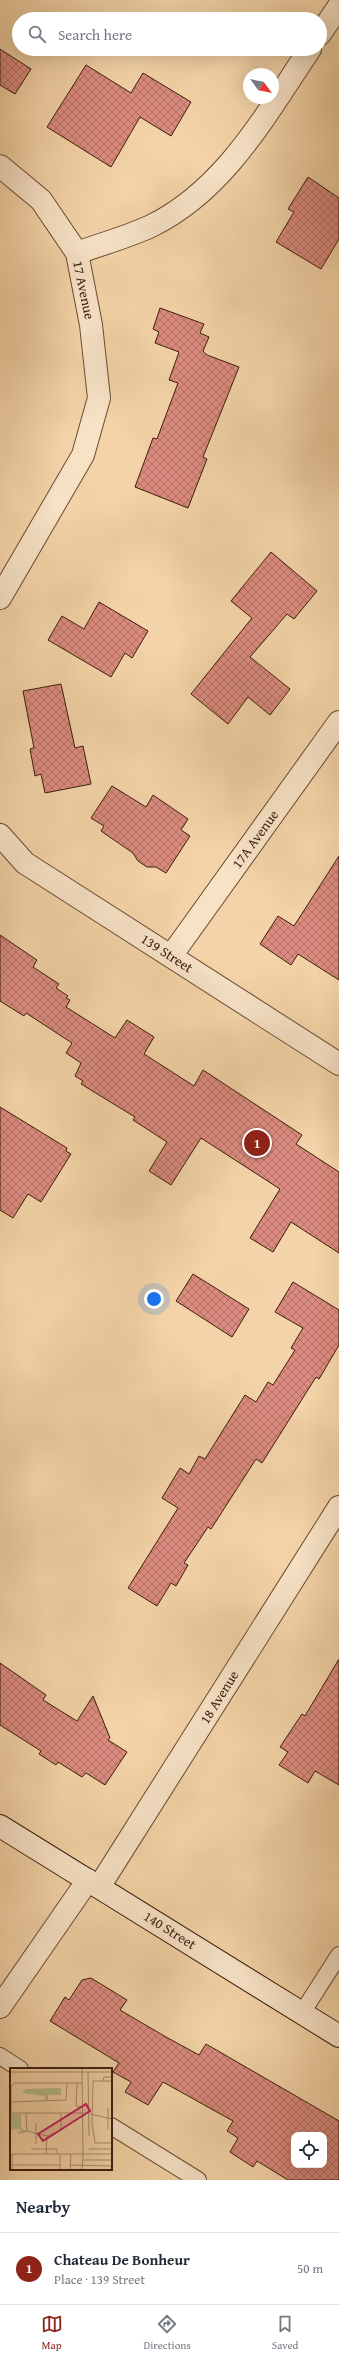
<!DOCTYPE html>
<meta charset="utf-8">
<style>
body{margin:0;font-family:"Gentium Book Plus",serif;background:#f2f2f3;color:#1f2937}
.controls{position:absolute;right:12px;bottom:12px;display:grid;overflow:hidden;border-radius:8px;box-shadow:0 4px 16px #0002}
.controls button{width:36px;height:36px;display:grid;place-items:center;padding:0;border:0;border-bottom:1px solid #e0e1e3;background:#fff;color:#1f2937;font:20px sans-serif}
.compass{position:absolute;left:243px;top:68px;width:36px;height:36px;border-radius:50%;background:#fff;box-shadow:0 4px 16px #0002;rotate:122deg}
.you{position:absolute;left:154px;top:1299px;width:14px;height:14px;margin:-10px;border:3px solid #fff;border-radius:50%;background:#1a73e8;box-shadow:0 0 0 6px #1a73e833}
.badge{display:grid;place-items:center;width:26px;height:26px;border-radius:50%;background:#8f2418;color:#fff;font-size:13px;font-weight:700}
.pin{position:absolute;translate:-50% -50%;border:2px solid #fff;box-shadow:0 1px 4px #0006}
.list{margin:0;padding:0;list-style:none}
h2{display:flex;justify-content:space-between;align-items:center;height:52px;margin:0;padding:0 16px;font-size:17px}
h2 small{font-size:13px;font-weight:400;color:#747a83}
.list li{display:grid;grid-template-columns:26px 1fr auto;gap:12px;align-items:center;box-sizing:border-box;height:72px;padding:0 16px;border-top:1px solid #e0e1e3}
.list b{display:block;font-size:15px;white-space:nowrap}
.list p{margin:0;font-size:13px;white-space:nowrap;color:#747a83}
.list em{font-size:13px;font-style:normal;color:#747a83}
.icon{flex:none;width:22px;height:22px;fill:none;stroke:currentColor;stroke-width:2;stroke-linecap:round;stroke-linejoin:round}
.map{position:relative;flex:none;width:339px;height:2180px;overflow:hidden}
.search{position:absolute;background:#fff;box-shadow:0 4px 16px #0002;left:12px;right:12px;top:12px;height:44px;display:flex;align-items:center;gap:10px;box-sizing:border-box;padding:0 14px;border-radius:22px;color:#747a83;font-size:15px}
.sheet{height:124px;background:#fff}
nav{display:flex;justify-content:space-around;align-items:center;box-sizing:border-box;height:56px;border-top:1px solid #e0e1e3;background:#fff;font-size:11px;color:#747a83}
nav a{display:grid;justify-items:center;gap:2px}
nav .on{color:#8f2418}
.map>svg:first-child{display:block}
.building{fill:url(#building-cross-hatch);stroke:#3c1c0c;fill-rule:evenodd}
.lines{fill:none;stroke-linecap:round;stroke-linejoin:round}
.lane-casing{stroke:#6a4a33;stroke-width:18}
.street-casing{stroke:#6a4a33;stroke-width:24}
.secondary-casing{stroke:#3c1c0c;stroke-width:24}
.lane{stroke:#f7e2c6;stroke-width:16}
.street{stroke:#f7e2c6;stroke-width:22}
.secondary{stroke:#f7e2c6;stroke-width:22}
.labels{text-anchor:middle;stroke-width:3;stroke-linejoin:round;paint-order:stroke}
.street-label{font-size:14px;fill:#3c1c0c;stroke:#f7e2c6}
.inset-road{fill:none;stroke:#aa8a69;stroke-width:1}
.view{fill:#c2185b;fill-opacity:0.15;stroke:#c2185b;stroke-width:2}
.inset-edge{fill:none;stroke:#3c1c0c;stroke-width:2}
</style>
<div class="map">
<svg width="339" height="2180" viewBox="0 0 339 2180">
<defs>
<pattern id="building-cross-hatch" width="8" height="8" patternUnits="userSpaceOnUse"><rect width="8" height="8" fill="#db8b7f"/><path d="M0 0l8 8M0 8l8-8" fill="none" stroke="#b37166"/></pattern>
</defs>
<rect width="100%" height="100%" fill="#f3d3a7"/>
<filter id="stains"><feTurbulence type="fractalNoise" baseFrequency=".005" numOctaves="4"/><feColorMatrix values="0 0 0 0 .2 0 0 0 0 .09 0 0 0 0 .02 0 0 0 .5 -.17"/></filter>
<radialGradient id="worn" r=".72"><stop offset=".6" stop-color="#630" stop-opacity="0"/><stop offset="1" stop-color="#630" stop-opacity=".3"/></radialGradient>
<!-- building -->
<path class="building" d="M0 49 31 69 15 94 0 85Z
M86 65 131 93 143 73 191 102 171 136 140 117 111 167 47 127Z
M308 177 339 198V239L321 269 276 242 294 212 288 209Z
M160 308 204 324 200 333 209 337 203 351 207 355 239 367 203 457 207 459 188 508 135 487 153 438 157 439 178 383 169 380 179 352 155 343 159 332 153 329Z
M271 552 317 591 294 619 287 614 250 657 290 689 270 715 248 697 228 724 191 694 252 618 231 601Z
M99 602 148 631 132 658 125 653 111 677 48 640 62 616 84 629Z
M61 684 75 748 83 746 91 784 45 793 41 774 35 776 30 749 34 748 23 691Z
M112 786 146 807 153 795 188 819 181 830 190 836 166 873 156 867H147L138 861 133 853 101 831 104 826 91 818Z
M339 856V980L298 954 291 965 260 944 278 916 294 926Z
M0 935 37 960 33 967 59 984 56 988 68 996 66 998 70 1000 66 1007 115 1038 127 1020 154 1037 144 1054 194 1086 203 1070 302 1135 296 1144 339 1172V1253L291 1222 273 1252 250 1238 280 1189 201 1138 171 1185 149 1171 167 1142 133 1120 135 1117 81 1084 83 1081 75 1076 81 1063 66 1053 72 1043 26 1013 24 1016 0 1001Z
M0 1107 67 1148 66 1151 71 1154 41 1202 28 1194 13 1218 0 1210Z
M193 1274 249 1309 232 1337 176 1301Z
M293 1282 339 1310V1345L319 1379 316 1377 262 1463 256 1459 211 1529 208 1527 184 1563 188 1565 176 1586 171 1583 157 1606 128 1588 178 1508 162 1498 180 1468 189 1474 199 1456 205 1459 245 1395 256 1402 268 1382 273 1385 295 1350 291 1348 303 1328 275 1312Z
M339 1659V1785L315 1771 308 1783 279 1765 288 1752 280 1747 302 1714 305 1716Z
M0 1663 46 1695 43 1700 77 1721 93 1696 110 1738 108 1740 127 1752 105 1785 86 1773 82 1777 58 1762 56 1765 39 1754 41 1751 0 1725Z
M91 1978 127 2000 120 2010 166 2037 199 2055 206 2044 339 2121V2180H288L257 2161 253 2167 230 2152 238 2138 227 2131 233 2121 163 2082 148 2105 125 2092 131 2082 113 2072 119 2063 50 2021 65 1997 69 2000 82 1980ZM294 2135H324V2165H294Z"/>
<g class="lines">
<defs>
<path id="lane" d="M302 2013 339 1955
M0 2056 20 2069
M111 2126 198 2180"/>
<path id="street" d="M320 34 339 6
M0 166 41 200 77 253 91 325 99 398 83 455 0 598
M77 253C101 244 128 237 151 226 225 190 266 114 310 49
M0 835 25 863 339 1064
M171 956 339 722
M99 1887 339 1507
M0 2007 88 1880"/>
<path id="secondary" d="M0 1826 339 2036"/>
</defs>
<!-- lane casing -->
<use href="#lane" class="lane-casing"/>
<!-- street casing -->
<use href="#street" class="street-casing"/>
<!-- secondary casing -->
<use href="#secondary" class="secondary-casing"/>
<!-- lane -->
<use href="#lane" class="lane"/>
<!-- street -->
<use href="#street" class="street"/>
<!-- secondary -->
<use href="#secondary" class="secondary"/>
</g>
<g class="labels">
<!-- street labels -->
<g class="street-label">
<text transform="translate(84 290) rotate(78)" y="5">17 Avenue</text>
<text transform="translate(255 839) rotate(-54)" y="5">17A Avenue</text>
<text transform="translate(167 953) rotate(33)" y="5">139 Street</text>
<text transform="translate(219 1697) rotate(-58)" y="5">18 Avenue</text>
<text transform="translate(170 1930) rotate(32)" y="5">140 Street</text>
</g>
</g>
<!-- overview -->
<g transform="translate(10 2068)">
<rect width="102" height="102" fill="#f3d3a7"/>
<path d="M51 20V27H38V32H35V28L12 25 16 21ZM0 46H11V58L13 62H16L11 64 10 61 0 62Z" fill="#b7bd8a"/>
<path class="inset-road" d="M72 0 73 86M0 4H102M78 4 79 68M93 13 94 9H102M67 15 66 38 72 39M56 32 57 15M1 34 56 32M98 40V61M0 45H73M1 45V19L4 15H72M16 45 17 63M80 46 102 51M8 65 17 63 37 68M37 68 51 62V45M85 75 82 55 83 13H102M85 75H102M26 76V55M21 81H47V86M79 81H102M0 86H102M36 86 37 68M50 86V102M73 92H102M2 97H50M60 97 102 98M2 102V86M60 102 61 86M72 102 73 86"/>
<path class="view" d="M76 36 80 43 33 73 28 66Z"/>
<rect width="102" height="102" class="inset-edge"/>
</g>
<rect width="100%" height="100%" filter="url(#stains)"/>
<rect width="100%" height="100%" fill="url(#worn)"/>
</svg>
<div class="controls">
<button><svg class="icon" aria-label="locate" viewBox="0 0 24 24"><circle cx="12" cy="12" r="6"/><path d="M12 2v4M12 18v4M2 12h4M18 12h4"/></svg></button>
</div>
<svg class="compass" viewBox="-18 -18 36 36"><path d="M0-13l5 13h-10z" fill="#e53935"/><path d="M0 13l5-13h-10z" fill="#747a83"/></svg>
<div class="you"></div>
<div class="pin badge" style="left:257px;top:1143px">1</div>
<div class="search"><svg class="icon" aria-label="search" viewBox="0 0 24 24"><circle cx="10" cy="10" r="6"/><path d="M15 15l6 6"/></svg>Search here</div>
</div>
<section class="sheet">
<h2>Nearby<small></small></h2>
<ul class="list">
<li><span class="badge">1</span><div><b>Chateau De Bonheur</b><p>Place · 139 Street</p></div><em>50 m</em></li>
</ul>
</section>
<nav>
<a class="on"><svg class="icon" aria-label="map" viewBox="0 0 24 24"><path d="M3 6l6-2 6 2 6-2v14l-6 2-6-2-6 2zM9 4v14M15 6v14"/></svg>Map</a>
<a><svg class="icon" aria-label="directions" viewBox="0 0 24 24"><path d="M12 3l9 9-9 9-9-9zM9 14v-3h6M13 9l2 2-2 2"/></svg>Directions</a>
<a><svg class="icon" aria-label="saved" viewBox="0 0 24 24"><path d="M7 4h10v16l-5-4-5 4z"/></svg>Saved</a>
</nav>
